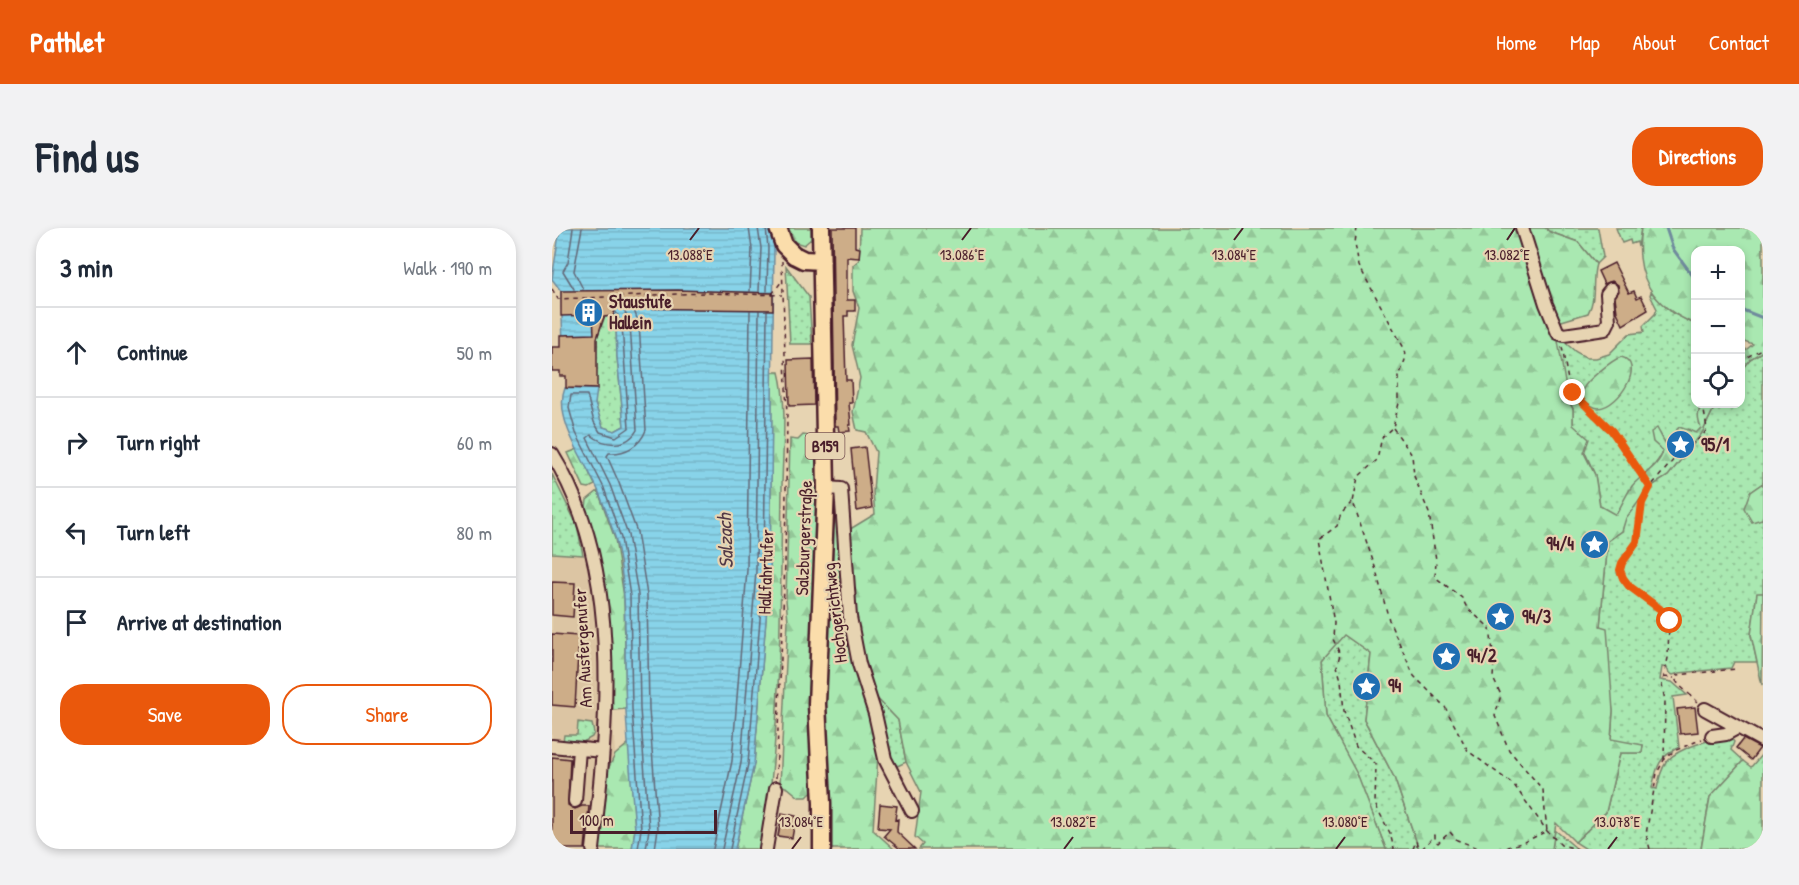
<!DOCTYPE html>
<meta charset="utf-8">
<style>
body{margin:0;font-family:"Patrick Hand",sans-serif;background:#f2f2f3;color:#1f2937}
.controls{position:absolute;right:18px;top:18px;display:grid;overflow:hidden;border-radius:12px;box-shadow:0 3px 9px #0003}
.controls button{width:54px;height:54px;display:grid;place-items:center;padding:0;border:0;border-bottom:2px solid #e0e1e3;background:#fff;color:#1f2937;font:30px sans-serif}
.scale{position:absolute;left:18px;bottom:15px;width:147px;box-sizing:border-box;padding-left:6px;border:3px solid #4a1f2b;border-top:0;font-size:16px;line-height:21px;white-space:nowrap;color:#4a1f2b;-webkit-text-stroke:4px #e7d4b2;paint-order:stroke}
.stop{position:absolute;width:18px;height:18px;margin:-14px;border:4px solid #ea580c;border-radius:50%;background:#fff}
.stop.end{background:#ea580c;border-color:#fff;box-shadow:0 2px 6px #0008}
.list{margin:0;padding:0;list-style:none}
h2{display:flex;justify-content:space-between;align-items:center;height:78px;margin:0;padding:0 24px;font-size:26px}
h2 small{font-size:20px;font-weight:400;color:#747a83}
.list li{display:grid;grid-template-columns:39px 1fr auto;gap:18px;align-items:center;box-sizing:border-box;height:90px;padding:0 24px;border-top:2px solid #e0e1e3}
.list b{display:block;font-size:22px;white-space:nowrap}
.list em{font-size:20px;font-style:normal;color:#747a83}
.actions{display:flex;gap:12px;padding:18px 24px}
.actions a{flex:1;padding:14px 0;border:2px solid #ea580c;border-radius:24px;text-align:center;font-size:21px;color:#ea580c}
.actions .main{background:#ea580c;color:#fff}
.icon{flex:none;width:33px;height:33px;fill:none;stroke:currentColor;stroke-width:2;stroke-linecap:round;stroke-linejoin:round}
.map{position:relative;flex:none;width:1211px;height:621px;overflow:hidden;border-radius:24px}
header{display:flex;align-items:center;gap:36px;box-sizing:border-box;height:84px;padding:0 30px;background:#ea580c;color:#fff}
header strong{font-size:28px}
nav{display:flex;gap:33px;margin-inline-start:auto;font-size:21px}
.intro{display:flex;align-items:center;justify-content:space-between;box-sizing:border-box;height:144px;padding:0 36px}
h1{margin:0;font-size:42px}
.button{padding:15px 27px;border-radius:24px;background:#ea580c;color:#fff;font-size:21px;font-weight:700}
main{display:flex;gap:36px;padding:0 36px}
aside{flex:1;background:#fff;border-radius:24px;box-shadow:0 3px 9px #0003}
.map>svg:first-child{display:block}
.built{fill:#dcc5a3}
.grass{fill:url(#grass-dots);stroke:#7a846e;stroke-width:1.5}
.forest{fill:url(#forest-firs);stroke:#7a846e;stroke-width:1.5}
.water{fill:url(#water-rules);stroke:#6f8b9d;stroke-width:1.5}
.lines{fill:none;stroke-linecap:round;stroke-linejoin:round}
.shore{stroke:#636777;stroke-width:1.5}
.stream{stroke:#6f8b9d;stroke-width:3}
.building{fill:#cdad88;stroke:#4a1f2b;stroke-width:1.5}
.minor-casing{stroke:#4a1f2b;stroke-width:16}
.major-casing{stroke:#4a1f2b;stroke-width:21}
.path{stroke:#4a1f2b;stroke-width:1.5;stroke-dasharray:4.5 4.5;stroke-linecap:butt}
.minor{stroke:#e7d4b2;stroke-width:12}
.major{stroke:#fbddab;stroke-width:16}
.major-bridge-casing{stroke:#4a1f2b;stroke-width:21;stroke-linecap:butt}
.major-bridge{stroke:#fbddab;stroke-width:16}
.route{stroke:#ea580c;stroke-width:8}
.ticks{fill:none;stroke:#4a1f2b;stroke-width:2}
.labels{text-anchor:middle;stroke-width:4.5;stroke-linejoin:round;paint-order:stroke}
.shield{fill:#e7d4b2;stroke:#795554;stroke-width:1.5}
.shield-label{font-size:16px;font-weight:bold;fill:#4a1f2b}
.poi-label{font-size:18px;font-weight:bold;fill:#4a1f2b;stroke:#e7d4b2;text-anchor:start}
.street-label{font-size:18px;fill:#4a1f2b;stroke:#e7d4b2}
.water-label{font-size:20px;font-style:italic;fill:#533a48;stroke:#e7d4b2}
.ticks-label{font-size:15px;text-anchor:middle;fill:#4a1f2b;stroke:#e7d4b2;stroke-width:4.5;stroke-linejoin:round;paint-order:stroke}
</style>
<header>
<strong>Pathlet</strong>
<nav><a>Home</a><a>Map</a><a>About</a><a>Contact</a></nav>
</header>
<div class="intro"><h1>Find us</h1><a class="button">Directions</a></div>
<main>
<aside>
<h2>3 min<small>Walk · 190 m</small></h2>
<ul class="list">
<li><svg class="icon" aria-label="ahead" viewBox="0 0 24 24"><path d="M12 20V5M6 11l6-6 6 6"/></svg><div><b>Continue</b></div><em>50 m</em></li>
<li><svg class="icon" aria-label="right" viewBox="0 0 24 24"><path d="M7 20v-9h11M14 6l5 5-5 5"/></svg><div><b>Turn right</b></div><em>60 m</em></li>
<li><svg class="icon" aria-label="left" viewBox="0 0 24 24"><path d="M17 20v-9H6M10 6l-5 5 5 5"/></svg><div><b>Turn left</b></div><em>80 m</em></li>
<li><svg class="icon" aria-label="arrive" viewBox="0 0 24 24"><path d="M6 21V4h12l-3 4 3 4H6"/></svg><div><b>Arrive at destination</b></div></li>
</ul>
<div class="actions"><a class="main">Save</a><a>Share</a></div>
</aside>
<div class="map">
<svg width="1211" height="621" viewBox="0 0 1211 621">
<defs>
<pattern id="grass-dots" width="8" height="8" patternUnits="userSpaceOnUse" patternTransform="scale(1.5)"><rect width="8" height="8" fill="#a9e8b1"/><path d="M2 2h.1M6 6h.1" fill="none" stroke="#93c798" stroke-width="1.8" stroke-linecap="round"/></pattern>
<pattern id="forest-firs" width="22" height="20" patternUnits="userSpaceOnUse" patternTransform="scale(1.5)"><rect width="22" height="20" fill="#a9e8b1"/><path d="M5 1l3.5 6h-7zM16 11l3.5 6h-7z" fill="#93c798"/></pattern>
<pattern id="water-rules" width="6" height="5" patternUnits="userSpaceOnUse" patternTransform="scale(1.5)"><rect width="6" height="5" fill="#88d3e9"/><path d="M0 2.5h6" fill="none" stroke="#77b5c8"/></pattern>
</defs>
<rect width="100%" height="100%" fill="#e7d4b2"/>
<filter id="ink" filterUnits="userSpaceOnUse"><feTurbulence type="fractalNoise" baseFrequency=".0167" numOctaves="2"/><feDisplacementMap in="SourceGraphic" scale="12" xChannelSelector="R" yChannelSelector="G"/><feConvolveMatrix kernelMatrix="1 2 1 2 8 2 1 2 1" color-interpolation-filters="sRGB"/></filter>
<g filter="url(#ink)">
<!-- built -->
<path class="built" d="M46 322 53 358 56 396 63 527 54 545 46 621H0V325L31 327Z"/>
<!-- grass -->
<path class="grass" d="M993 0H1046L1051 29 1044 36 1026 14 998 4Z
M1064 0H1089L1086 19 1085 14 1079 16 1078 12 1070 15Z
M234 38 257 69 260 116H238Z
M1099 64 1120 85 1143 96 1144 176H1151L1147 182 1149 200 1144 206 1136 201 1123 205 1121 211 1116 217 1113 215 1107 204 1111 223 1110 227 1097 244 1081 258 1064 288 1048 278 1043 247 1021 197V181L1016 172 1003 106 1024 124 1035 130H1044L1057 126 1077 106 1092 104 1091 98 1103 86 1105 81 1098 67Z
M53 88H61L64 97 65 129 72 198 63 203 51 199 43 176 45 110Z
M1211 123V255L1198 264 1210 291 1211 287V365L1205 366 1199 407 1205 434H1182L1179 440 1127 445 1121 447 1117 445 1115 440 1110 439 1108 452 1120 454 1135 467 1121 469 1127 519C1106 530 1105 538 1100 560L1105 561C1107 551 1109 541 1115 533 1126 520 1161 510 1178 509L1182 514 1179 522 1191 533 1158 569 1149 621H1034L1023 614 1054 584 1068 525H1089L1091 517 1059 512 1061 483 1048 398 1056 313 1070 303 1073 290 1098 259 1116 248 1150 205 1164 176H1188L1189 142 1198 131Z
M0 246 25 297 31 327 0 325Z
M791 406 819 426 812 491 842 549 867 621H834L805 547 774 488 770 432Z
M318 463 346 492 354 534 339 541Z
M26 494 40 496 42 505 40 509 28 516 11 514 12 507H25Z
M1003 602 1025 621H1000Z"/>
<!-- forest -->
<path class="forest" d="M236 0H259V11L252 17 243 14Z
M308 0H993L998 4 1026 14 1044 36C1039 52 1045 70 1036 85L1003 95 1016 172 1021 181V197L1037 211 1032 225 1043 247 1048 278 1064 287C1069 278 1074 267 1080 258 1090 246 1107 239 1111 223L1101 214 1099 204 1105 200 1113 215 1116 217 1127 199 1144 205 1149 200C1145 190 1145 184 1151 176H1164L1150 205 1116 248 1098 259 1074 290 1070 303 1056 313 1048 398 1055 400 1061 483 1059 511 1091 517 1090 525H1068L1054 584 1023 614 1004 595 1000 621H867L842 549 812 491 819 426 792 407 770 432 774 488 805 546 834 621H367L371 616 363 609 369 564 354 534 346 492 318 463 309 434 295 303 323 286 321 264 324 224 314 204 305 202 301 184 308 150 300 117 307 80 301 63V37L307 32Z
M1089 0H1211V123L1198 131 1189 142V126L1201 116 1189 112 1188 22H1144L1143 96C1099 78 1082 47 1089 0Z
M1069 129C1094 135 1068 178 1047 180 1040 180 1035 175 1030 171 1030 167 1029 166 1031 161 1034 153 1060 132 1069 129Z
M220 144H227C236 179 230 226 230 262 228 382 230 503 210 621H183L202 536 214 390 218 343Z
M251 207 264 209 267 232 264 560 255 569H247L236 560 228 557 236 393 234 372 238 211 246 212Z
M26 221 43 257 37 260 32 259 16 225Z
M1211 255V287L1210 291 1200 294 1192 280 1198 264Z
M46 263 63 311 72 369 74 481 61 482 53 358 46 322 34 280 35 272Z
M280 270 287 275 296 399 327 512 321 602 342 621H277L270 492Z
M1205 365H1211L1210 457 1199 407Z
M77 515 83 601 80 621H46L54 545 63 527Z
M1211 525V621H1149L1158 569 1191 533 1199 539Z"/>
<!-- water -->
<path class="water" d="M8 0H220L222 20 218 343 202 536 183 621H80L83 601C80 562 76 522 74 483 71 425 78 366 63 309 58 294 52 277 46 262 34 234 1 191 13 160L45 161 43 176 51 199 63 203 72 198 65 129 64 97 61 89 48 88 41 118 11 115 9 63 0 51Z"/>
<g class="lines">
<!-- shore -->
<path class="shore" d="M21 0 16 34 11 43 22 61
M30 0 22 43 31 61
M197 0 200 21 198 63
M206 0 209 20 207 63
M214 0 216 20 215 63
M72 82 78 96 85 202C75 220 53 218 39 207L35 210 58 257 76 307 86 367 88 481 97 601 94 621
M82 82 87 96 94 202C88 218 73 226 57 225L55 228 67 255 85 304 95 367 97 481 106 601 103 621
M64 84 70 97 77 200 64 209 48 204 42 194 35 167H19L17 180 24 205 52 260 69 310 78 368 80 481 89 601 86 621
M161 621 180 533 195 342 198 83
M170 621 189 535 204 343 207 83
M178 621 196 536 212 343 215 83"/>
<!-- stream -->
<path class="stream" d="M1114 0 1121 21 1144 52
M1188 81 1211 90"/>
</g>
<!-- building -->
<path class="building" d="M280 0H303V19L308 20 307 30 295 29V72H303V83H296V88H292L294 152H299L300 175H297L299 197H297L298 203 287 204 286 198H283Z
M1062 35 1077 65 1082 63 1085 70 1089 68 1096 82 1071 97 1065 84 1063 69 1067 63 1066 57 1060 53 1052 56 1046 43Z
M126 62 221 65V82L64 80 61 88 52 89 45 110V161L14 160V148H8V143H0V119H9V107L42 106 41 87 9 88V63Z
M261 131 262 177 237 178 236 132Z
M313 219 320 280 305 283 299 221Z
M0 354 23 355 21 389 0 387Z
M0 406 27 408 23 479 0 477Z
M1143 479 1146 504 1128 506 1125 481Z
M1191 511 1208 520 1199 532 1184 520Z
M0 529 18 531 16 577 23 581 30 578H37L33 621H0Z
M328 576 345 578 343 592 346 591 345 604 363 621H348L332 608 338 601 326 600Z
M230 585 244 588 240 610 226 608Z"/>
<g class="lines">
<defs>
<path id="minor" d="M970 0 994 76 1006 105 1012 107 1053 101 1057 93 1055 66 1059 61
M0 226C71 339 56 494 41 621
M274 260 289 261 298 389 307 436 323 486 333 531 360 583
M1153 481 1211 513
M1160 508 1174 506 1185 500
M0 518 50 523
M23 573 27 521
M214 621 224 560"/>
<path id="major" d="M269 0 274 260 265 476 270 575V621
M242 27 252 32 270 33"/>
</defs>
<!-- minor casing -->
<use href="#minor" class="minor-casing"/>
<!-- major casing -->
<use href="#major" class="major-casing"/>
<!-- path -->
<path class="path" d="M805 0 803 15 807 38 853 122 854 129 847 149V175L841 199 830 209 825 232 806 249 801 274 823 339 837 392 862 448 893 479 916 523 962 557 995 603 1009 617 1026 621
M0 61 6 71 152 65 230 67
M220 66 230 53
M1010 119 1017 158 1021 165 1061 203 1098 258
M1188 133 1211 120
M841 200 860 227 862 248 877 285 884 332 883 349 910 370 915 380 938 400 942 433 941 450 949 467 943 488 957 522 991 562 995 603 972 614 949 621
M800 274 789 286 785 298 767 311 782 395 781 411 788 426 785 438 789 452 792 483 804 518 824 536 823 576 838 605 842 621
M1112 449 1122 450
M1146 474 1127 457 1123 451 1125 447 1184 441
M1112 532 1113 473 1110 457 1116 430 1117 394 1108 381 1077 358 1071 350 1068 342 1070 335 1085 313 1091 275 1098 259 1130 222 1150 209 1155 201 1152 183 1157 176
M224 550 233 334 235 190 230 33
M861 621 864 613 866 621
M870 621 883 607V613L886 615 898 604 905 612 929 621
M1098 621 1094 606 1105 545 1112 532 1122 523 1150 511"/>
<!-- minor -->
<use href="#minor" class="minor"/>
<!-- major -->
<use href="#major" class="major"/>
<defs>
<path id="major-bridge" d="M226 0 232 17 242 27"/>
</defs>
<!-- major-bridge casing -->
<use href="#major-bridge" class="major-bridge-casing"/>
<!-- major-bridge -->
<use href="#major-bridge" class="major-bridge"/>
</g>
</g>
<g class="lines" filter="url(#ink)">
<!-- route -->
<path class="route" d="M1021 165 1060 203 1098 259 1090 275 1085 314 1070 335 1068 342 1071 350 1077 358 1108 381 1118 393"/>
</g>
<!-- ticks -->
<path class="ticks" d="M138 12 147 0M410 12 419 0M682 12 691 0M955 12 963 0M240 621 249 609M512 621 521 609M784 621 793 609M1056 621 1065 609"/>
<!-- icons -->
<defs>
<symbol id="building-disc" viewBox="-11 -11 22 22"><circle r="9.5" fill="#1f6fb2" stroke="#e7d4b2"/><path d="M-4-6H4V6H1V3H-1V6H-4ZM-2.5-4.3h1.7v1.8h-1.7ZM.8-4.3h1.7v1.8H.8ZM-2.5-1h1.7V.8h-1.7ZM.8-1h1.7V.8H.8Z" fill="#fff"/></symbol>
<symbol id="sight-disc" viewBox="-11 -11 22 22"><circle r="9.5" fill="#1f6fb2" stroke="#e7d4b2"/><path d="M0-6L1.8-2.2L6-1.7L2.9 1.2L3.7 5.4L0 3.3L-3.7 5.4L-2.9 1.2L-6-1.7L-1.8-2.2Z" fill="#fff"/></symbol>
</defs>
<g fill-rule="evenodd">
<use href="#building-disc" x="20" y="68" width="33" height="33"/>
<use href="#sight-disc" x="1112" y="200" width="33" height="33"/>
<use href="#sight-disc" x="1026" y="300" width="33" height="33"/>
<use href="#sight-disc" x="932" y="372" width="33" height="33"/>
<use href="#sight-disc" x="878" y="412" width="33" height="33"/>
<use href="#sight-disc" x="798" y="442" width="33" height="33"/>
</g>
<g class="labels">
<!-- shield labels -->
<rect class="shield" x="253.5" y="205" width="39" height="26" rx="4.5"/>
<g class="shield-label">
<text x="273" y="224">B159</text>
</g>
<!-- poi labels -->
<g class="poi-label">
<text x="57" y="80">Staustufe<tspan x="57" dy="21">Hallein</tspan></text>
<text x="1149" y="223">95/1</text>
<text x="1022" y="322" text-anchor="end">94/4</text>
<text x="970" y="395">94/3</text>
<text x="915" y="434">94/2</text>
<text x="836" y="464">94</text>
</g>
<!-- street labels -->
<g class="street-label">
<text transform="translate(252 310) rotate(-88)" y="6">Salzburgerstraße</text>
<text transform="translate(214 344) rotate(-88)" y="6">Hallfahrtufer</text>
<text transform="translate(283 385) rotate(-97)" y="6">Hochgerichtweg</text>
<text transform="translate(31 420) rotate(-93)" y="6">Am Ausfergenufer</text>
</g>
<!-- water labels -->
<g class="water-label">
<text transform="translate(173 313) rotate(-92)" y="7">Salzach</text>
</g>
</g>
<g class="ticks-label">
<text x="138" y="32">13.088°E</text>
<text x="682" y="32">13.084°E</text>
<text x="410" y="32">13.086°E</text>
<text x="955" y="32">13.082°E</text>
<text x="249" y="599">13.084°E</text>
<text x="521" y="599">13.082°E</text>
<text x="793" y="599">13.080°E</text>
<text x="1065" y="599">13.078°E</text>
</g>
</svg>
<div class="controls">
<button>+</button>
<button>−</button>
<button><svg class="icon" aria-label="locate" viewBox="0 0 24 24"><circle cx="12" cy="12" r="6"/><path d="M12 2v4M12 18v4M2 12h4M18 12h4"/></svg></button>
</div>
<div class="scale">100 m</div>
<div class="stop" style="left:1118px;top:393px"></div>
<div class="stop end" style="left:1021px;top:165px"></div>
</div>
</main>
